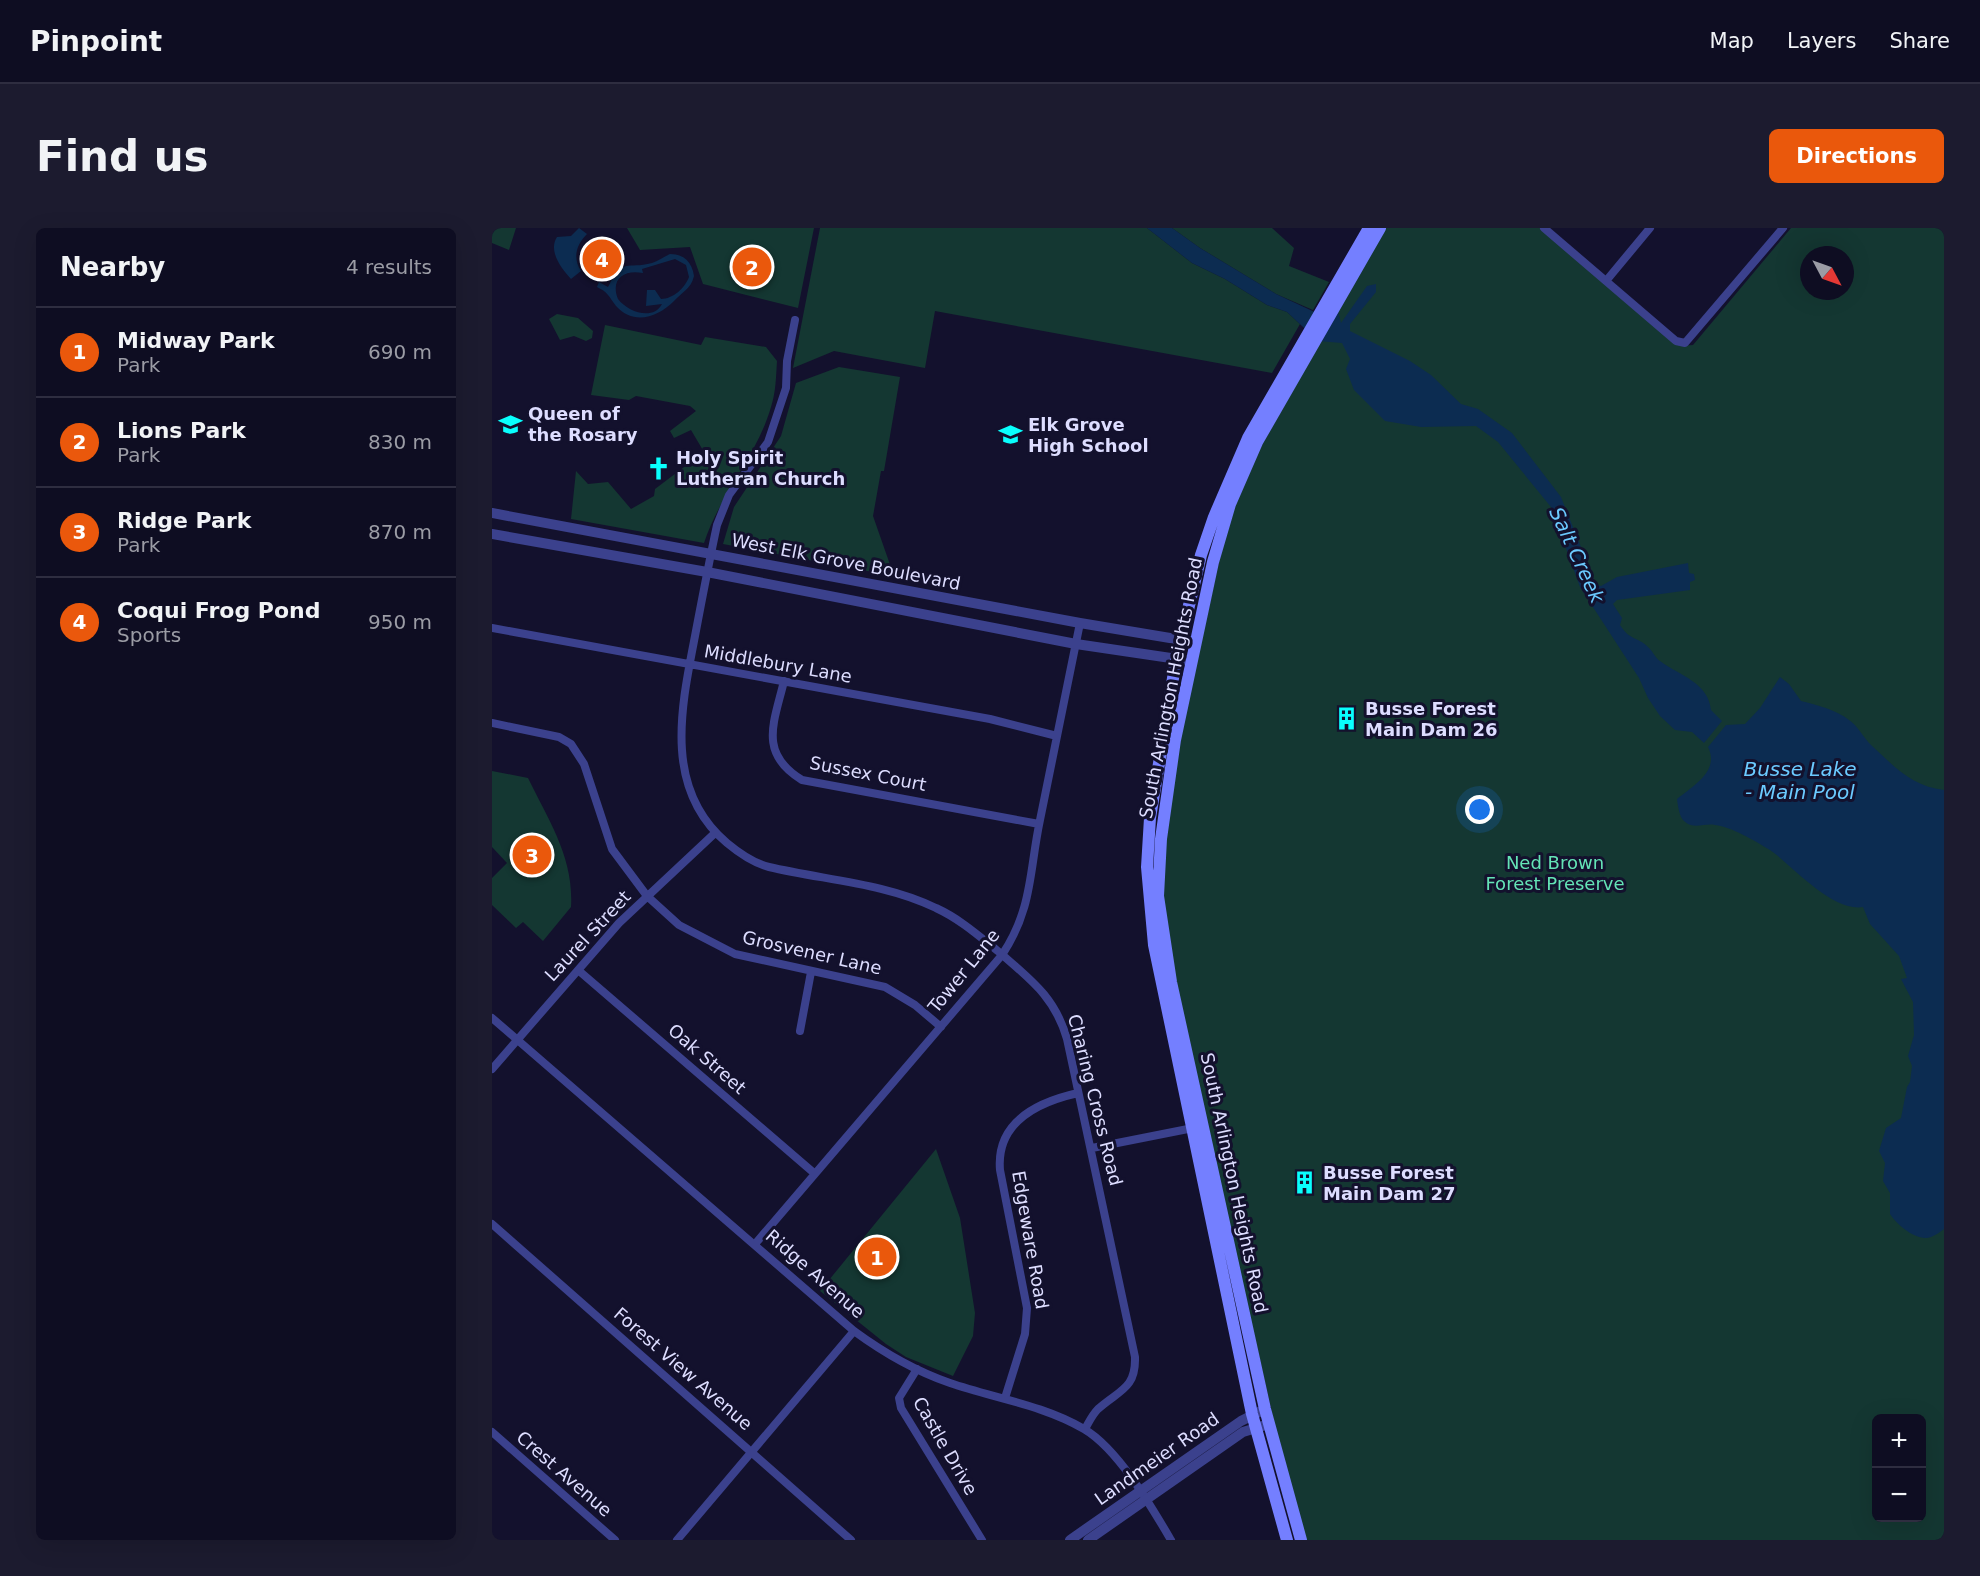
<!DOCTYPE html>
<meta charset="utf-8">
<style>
body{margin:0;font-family:"DejaVu Sans",sans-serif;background:#1c1b2f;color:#f1f3f6}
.controls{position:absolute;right:18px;bottom:18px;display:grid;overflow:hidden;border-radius:9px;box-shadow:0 6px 24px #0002}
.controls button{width:54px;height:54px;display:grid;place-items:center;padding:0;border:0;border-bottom:2px solid #2e2d40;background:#0e0d22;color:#f1f3f6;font:30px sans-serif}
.compass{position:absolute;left:1308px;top:18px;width:54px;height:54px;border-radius:50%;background:#0e0d22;box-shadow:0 6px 24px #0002;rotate:131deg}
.you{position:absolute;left:988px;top:582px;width:21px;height:21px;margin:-15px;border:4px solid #fff;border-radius:50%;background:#1a73e8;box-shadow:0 0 0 9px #1a73e833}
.badge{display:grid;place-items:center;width:39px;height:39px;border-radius:50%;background:#ea580c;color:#fff;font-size:20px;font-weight:700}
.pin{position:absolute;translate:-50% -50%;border:3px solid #fff;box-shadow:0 2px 6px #0006}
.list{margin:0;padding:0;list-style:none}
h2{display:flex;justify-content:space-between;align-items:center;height:78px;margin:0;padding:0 24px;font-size:26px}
h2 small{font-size:20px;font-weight:400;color:#9b9ca5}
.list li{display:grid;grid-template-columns:39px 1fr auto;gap:18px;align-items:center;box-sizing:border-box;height:90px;padding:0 24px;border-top:2px solid #2e2d40}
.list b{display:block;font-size:22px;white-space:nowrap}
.list p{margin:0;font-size:20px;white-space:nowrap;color:#9b9ca5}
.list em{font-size:20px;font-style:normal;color:#9b9ca5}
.map{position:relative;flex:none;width:1452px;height:1312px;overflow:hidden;border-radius:9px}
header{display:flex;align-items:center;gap:36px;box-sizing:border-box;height:84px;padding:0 30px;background:#0e0d22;border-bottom:2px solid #2e2d40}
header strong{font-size:28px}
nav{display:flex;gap:33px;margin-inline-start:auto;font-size:21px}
.intro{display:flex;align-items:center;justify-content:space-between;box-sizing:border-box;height:144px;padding:0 36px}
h1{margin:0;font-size:42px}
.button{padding:15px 27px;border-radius:9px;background:#ea580c;color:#fff;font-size:21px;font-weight:700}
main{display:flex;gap:36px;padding:0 36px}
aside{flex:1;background:#0e0d22;border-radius:9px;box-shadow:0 6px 24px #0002}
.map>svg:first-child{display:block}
.green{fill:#143732;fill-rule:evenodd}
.water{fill:#0c2c51;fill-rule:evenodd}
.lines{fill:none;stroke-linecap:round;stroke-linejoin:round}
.minor{stroke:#3b418d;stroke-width:8}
.tertiary{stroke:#3b418d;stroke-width:10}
.secondary{stroke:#747fff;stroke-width:12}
.labels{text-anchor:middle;stroke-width:6;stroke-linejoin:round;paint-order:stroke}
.poi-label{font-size:18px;font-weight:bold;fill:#ddf;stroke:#13112d;text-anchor:start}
.street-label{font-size:18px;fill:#ddf;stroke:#13112d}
.park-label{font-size:18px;fill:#64e4b6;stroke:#13112d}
.water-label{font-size:20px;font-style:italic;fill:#6bcaff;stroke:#13112d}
</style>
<header>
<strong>Pinpoint</strong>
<nav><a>Map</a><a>Layers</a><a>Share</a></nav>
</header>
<div class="intro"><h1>Find us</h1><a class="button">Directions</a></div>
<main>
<aside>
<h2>Nearby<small>4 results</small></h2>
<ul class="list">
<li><span class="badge">1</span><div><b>Midway Park</b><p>Park</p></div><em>690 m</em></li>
<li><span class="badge">2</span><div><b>Lions Park</b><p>Park</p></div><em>830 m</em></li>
<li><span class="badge">3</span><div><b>Ridge Park</b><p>Park</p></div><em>870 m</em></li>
<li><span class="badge">4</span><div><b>Coqui Frog Pond</b><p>Sports</p></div><em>950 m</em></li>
</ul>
</aside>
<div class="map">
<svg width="1452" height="1312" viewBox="0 0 1452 1312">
<rect width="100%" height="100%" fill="#13112d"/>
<!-- green -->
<path class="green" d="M0 0H24L17 22 0 15Z
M135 0H322L306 80 211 56 198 19 148 22Z
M328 0H655L700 35 733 51 775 77 795 84 808 96 780 145 443 83 433 140 342 123 301 140Z
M680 0H780L802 20 797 38 837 54 821 82 784 66 708 20Z
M889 0H1052L1188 118 1201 117 1299 0H1452V1312H809L668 692 671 588 742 266 846 83ZM1317 27H1353V63H1317ZM1384 1190H1430V1290H1384Z
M65 86 86 90 101 103 100 110 94 113 82 108 68 112 57 91Z
M113 97 209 117 213 109 274 119 285 133C284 148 284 164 279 179 265 228 228 266 212 315L79 291 84 243 96 256 116 254 139 281 162 268 163 261 212 224 199 202 182 210 178 203 204 183 198 178 144 168 137 172 99 167Z
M347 139 408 149 392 243H389L381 288 402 348 231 316 242 279 289 208 304 155Z
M0 543 36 550C57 593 82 630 79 679L51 713 31 694 24 700 0 677V650L15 635 0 619Z
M444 921 468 990 483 1085 481 1108 461 1148 414 1129 394 1116 328 1063Z"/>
<!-- water -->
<path class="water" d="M87 0 95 6C85 16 80 29 89 43L79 51C69 40 56 23 65 9L79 8Z
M655 0H680L708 20 784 66 829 87 846 83 849 95 875 58 884 56V64L858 96V103L918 133 939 147 969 176 986 181 1020 205 1069 269 1104 357 1109 358 1125 349 1196 335 1197 345 1202 346 1203 352 1198 354V362L1125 372 1121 376 1130 390 1128 397C1138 413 1145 408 1156 419 1161 423 1163 430 1168 433 1188 448 1216 454 1219 482L1230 493 1212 515 1200 504 1183 502 1168 488 1156 470 1147 450 1088 359 1059 279 1006 214 984 198 929 199 893 193 862 162 854 141 858 131 850 115 826 113 795 84 775 77 733 51 700 35Z
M178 26C192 26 200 34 202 48 199 61 190 64 182 73 166 89 142 98 124 78 117 69 116 64 105 59L107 54 116 59C132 28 134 42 160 35 166 33 171 29 178 26ZM183 31 194 37 197 49C193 60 181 71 169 71L163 62H155L154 78 170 76C161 93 136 84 126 71 118 51 132 41 151 45L150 41Z
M1288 449 1297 456 1309 473C1325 477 1345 482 1357 492 1366 498 1371 509 1379 517 1403 539 1419 558 1452 562V1001C1448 1004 1444 1007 1439 1009 1425 1014 1405 997 1398 986V965L1391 953 1393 935 1387 923 1394 900 1409 890 1415 859 1418 854 1420 838 1416 828 1422 807 1421 774 1409 751 1415 750 1407 728 1378 696 1371 679C1340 684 1301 638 1278 622 1263 613 1240 599 1223 597 1212 595 1201 602 1192 593 1187 588 1186 578 1185 571 1201 558 1228 543 1216 519L1234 497 1253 496 1268 480Z"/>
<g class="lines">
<!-- minor -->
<path class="minor" d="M1052 0 1184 113 1193 115 1291 0
M1114 53 1158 0
M303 92 295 133 294 160 276 214 237 267 225 297C217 334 210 371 203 408 189 480 171 561 235 615 247 625 261 635 277 639 332 652 393 655 444 680 468 691 487 708 507 724 539 752 563 769 575 811L643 1129C644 1161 627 1162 606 1181 600 1187 597 1194 593 1201
M0 400 498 491 565 508
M292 453C282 495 266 525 310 552L547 596
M0 495 67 509 79 516 92 536 120 621 155 668 187 697 243 726 393 759 423 777 449 799
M86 742 322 945
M0 790 362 1103C392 1125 423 1143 458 1155 502 1170 551 1177 592 1201 626 1221 659 1278 679 1312
M308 803 319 744
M0 841 127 695 223 605
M600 920 701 900
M0 996 359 1312
M263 1016 510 727C541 680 537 644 548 592 561 526 575 461 588 395
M425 1141 407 1170 409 1180 490 1312
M513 1170 533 1106 535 1080 508 942C504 894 546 874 586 865
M0 1204 123 1312
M185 1312 362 1103"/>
<!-- tertiary -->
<path class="tertiary" d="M0 285 588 395 702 414
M0 306 215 344 584 416 699 433
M578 1312 749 1193 773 1181
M596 1312 751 1204 777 1196"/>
<!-- secondary -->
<path class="secondary" d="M795 1312 760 1186 662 717 655 639 658 590 684 432 709 327 722 289 756 210 877 0
M809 1312 773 1181 679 754 666 668 669 611 683 512 721 334 738 276 765 214 888 0"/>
</g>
<!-- icons -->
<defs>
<symbol id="school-bare" viewBox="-9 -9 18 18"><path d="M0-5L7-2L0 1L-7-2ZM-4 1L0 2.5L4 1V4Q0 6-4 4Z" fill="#09fffd" stroke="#13112d" stroke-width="2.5" paint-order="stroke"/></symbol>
<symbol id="church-bare" viewBox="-9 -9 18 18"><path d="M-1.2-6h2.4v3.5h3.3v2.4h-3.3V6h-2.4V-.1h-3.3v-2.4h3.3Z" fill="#09fffd" stroke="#13112d" stroke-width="2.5" paint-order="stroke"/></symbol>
<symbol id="building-bare" viewBox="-9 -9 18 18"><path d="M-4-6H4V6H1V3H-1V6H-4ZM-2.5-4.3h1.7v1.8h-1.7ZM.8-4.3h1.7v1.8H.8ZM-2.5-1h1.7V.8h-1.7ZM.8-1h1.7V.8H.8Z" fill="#09fffd" stroke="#13112d" stroke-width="2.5" paint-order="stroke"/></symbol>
</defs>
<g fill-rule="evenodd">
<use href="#school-bare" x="2" y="180" width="33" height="33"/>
<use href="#school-bare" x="502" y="190" width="33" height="33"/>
<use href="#church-bare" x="150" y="224" width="33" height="33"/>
<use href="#building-bare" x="838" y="474" width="33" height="33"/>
<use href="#building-bare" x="796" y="938" width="33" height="33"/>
</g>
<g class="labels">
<!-- poi labels -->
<g class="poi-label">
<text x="36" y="192">Queen of<tspan x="36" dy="21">the Rosary</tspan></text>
<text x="536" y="203">Elk Grove<tspan x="536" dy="21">High School</tspan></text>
<text x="184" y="236">Holy Spirit<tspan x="184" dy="21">Lutheran Church</tspan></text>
<text x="873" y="487">Busse Forest<tspan x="873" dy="21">Main Dam 26</tspan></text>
<text x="831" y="951">Busse Forest<tspan x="831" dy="21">Main Dam 27</tspan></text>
</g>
<!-- street labels -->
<g class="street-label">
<text transform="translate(354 334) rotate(11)" y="6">West Elk Grove Boulevard</text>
<text transform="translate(286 436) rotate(10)" y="6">Middlebury Lane</text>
<text transform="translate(679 460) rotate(-79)" y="6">South Arlington Heights Road</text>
<text transform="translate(376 546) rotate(11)" y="6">Sussex Court</text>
<text transform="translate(96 708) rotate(-47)" y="6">Laurel Street</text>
<text transform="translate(320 725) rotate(13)" y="6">Grosvener Lane</text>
<text transform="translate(472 743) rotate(-51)" y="6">Tower Lane</text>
<text transform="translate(215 831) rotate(41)" y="6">Oak Street</text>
<text transform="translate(603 872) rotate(76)" y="6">Charing Cross Road</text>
<text transform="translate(742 955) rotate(78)" y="6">South Arlington Heights Road</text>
<text transform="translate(538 1012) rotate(80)" y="6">Edgeware Road</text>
<text transform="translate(323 1046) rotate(41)" y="6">Ridge Avenue</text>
<text transform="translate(191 1141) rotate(41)" y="6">Forest View Avenue</text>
<text transform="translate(453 1218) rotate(60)" y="6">Castle Drive</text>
<text transform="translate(665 1231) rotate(-35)" y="6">Landmeier Road</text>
<text transform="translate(72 1246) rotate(41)" y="6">Crest Avenue</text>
</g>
<!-- park labels -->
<g class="park-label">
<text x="1063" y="641">Ned Brown<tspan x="1063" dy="21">Forest Preserve</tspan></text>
</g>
<!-- water labels -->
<g class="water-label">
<text transform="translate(1085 327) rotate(65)" y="7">Salt Creek</text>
<text x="1308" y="548">Busse Lake<tspan x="1308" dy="23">- Main Pool</tspan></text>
</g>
</g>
</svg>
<div class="controls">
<button>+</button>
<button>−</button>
</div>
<svg class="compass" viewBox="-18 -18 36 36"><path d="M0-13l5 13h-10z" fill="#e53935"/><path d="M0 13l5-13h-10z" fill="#9b9ca5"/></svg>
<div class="you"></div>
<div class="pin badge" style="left:385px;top:1029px">1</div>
<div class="pin badge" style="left:260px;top:39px">2</div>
<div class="pin badge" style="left:40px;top:627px">3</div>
<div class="pin badge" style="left:110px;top:31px">4</div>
</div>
</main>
